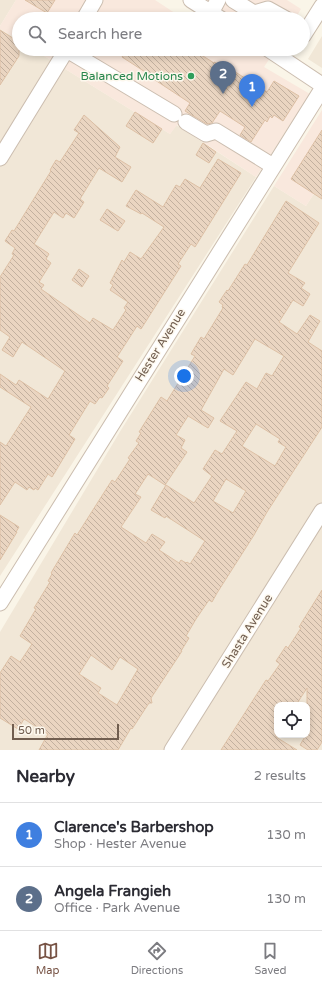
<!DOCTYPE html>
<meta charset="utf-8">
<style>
body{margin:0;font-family:"Varela Round",sans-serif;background:#f2f2f3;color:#2b2b33}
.controls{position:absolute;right:12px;bottom:12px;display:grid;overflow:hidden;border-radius:8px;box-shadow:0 2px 6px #0003}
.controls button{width:36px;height:36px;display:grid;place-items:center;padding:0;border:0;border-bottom:1px solid #e1e1e2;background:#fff;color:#2b2b33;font:20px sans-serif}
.scale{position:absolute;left:12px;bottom:10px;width:107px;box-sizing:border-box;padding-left:4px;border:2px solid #715e4f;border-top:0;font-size:11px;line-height:14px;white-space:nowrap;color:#715e4f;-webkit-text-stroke:3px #fdf8ee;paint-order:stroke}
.you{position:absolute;left:184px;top:376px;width:14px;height:14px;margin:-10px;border:3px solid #fff;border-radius:50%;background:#1a73e8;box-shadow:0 0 0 6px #1a73e833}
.badge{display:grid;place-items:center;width:26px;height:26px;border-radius:50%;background:#775345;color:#fff;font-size:13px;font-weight:700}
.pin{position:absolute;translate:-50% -33px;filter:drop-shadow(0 1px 2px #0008)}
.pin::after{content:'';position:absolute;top:21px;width:14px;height:12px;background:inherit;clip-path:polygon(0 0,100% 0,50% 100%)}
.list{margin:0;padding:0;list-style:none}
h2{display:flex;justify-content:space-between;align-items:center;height:52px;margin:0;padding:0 16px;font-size:17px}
h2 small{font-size:13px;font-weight:400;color:#7c7c81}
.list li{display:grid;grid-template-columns:26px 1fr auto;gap:12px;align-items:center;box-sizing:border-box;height:64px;padding:0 16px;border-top:1px solid #e1e1e2}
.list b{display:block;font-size:15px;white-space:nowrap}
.list p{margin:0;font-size:13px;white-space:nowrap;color:#7c7c81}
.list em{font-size:13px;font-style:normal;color:#7c7c81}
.icon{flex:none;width:22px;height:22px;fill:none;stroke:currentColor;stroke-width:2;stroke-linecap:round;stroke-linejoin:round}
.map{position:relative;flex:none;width:322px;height:750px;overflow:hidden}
.search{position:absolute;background:#fff;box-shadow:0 2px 6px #0003;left:12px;right:12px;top:12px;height:44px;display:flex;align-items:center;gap:10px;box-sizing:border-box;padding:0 14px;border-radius:22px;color:#7c7c81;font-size:15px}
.sheet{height:180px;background:#fff}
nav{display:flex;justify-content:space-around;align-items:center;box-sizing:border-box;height:56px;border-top:1px solid #e1e1e2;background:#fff;font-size:11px;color:#7c7c81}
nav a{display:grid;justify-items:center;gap:2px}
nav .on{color:#775345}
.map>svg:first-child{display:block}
.residential{fill:#f1e7d7;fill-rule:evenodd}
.commercial{fill:#f9e8dd}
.building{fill:url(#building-back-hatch);stroke:#ddc0a5;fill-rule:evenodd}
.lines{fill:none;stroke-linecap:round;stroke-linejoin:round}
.minor-casing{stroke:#cbbdaf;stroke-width:17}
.minor{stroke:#fff;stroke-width:15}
.leisure-dot{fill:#2e9e5b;stroke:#fdf8ee;stroke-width:1.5}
.labels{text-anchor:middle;stroke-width:3;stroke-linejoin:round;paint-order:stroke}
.leisure-label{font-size:12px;fill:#27864d;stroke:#fdf8ee;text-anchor:end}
.street-label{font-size:12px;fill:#715e4f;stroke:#fdf8ee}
</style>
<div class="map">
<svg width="322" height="750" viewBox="0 0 322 750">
<defs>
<pattern id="building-back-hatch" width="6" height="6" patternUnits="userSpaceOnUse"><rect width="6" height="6" fill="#ead5c1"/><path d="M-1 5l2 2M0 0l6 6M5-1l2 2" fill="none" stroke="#c2b09f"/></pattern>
</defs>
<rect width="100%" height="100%" fill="#faf5e8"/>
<!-- residential -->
<path class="residential" d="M0 0H16L0 26Z
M0 29 19 40V49H33L170 134 176 125 256 177 0 576Z
M322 36V68L308 59Z
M322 181V750H0V632L121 430 274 186 306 206ZM277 705H307V735H277Z"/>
<!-- commercial -->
<path class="commercial" d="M16 0H155L184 19H19V40L0 29V26Z
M207 0H287L301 9 295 19H194Z
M33 49H276L264 67 310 94 256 177 177 125 170 134Z
M322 110V181L306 206 274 186Z"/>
<!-- building -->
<path class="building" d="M25 0H55L47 13Z
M0 30 19 42V56L0 85Z
M127 49H192L214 63V62L220 65 221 63 267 92 274 81 299 96 283 121 274 115 272 118 270 116 267 122 265 120 251 142 240 135 245 127 220 111 212 123 207 124 185 111 190 103 152 78 153 77 122 57Z
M135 112 162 129 153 143 126 126Z
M84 115 120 147 115 157 131 167 122 182 99 168 80 199 84 202 74 218 66 213 63 218 54 212 34 244 48 253 49 254 46 259 51 263 39 282 44 285 41 289 90 323 93 318 113 330 126 310 124 308 128 302 110 290 113 285 110 283 122 260 124 262 130 252 141 259 164 227 142 213 141 214 126 206 136 190 163 207 176 185 180 187 185 179 200 188 218 159 241 173 195 247 191 244 178 264 181 266 141 329 137 326 117 357 123 361 107 386 109 388 102 398 100 397 95 404 90 401 69 435 75 439 52 477 48 474 38 490 35 488 34 490 29 487 27 490 15 482 0 505V442L6 446 31 407 0 387V374L16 385 19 380 48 399 65 371 22 342 13 357 2 350 10 337 0 330V277L14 255 12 254 15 248 5 241 12 230 14 231 51 171 50 170 56 160 60 162 79 133 74 130Z
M322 130V199L291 179Z
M203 143 216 152 209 163 196 155Z
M286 201 319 223 288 273 305 283 301 288 310 294 303 306 293 300 279 322 297 334 310 315 320 321 308 342 322 351V427L267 512 254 535 217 593 212 602 209 600 196 619 186 636 189 638 181 651H182L151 698 152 703H149L132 729 131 728 118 750H39L48 734 24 719 18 729 0 718V673L11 656 20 662 32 644 20 636 36 609 34 608 50 582 48 581 52 574 51 573 75 533 77 535 112 480 115 482 130 459 128 458 139 443 136 441 141 433 139 432 161 397 167 401 195 356 191 354 201 337 204 339 223 308 222 307 223 305 219 302 227 290 228 291 245 264 247 265ZM255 339 284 356 272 376 266 373 257 389 246 382 220 421 237 431 222 454 215 450 203 469 212 476 194 503 166 485 151 510 165 518 166 516 205 541 190 564 187 562 186 563 181 560 179 563 159 550 165 542 152 534 146 543 121 527 141 497 135 494 148 474 165 485 187 452 181 448 185 440 176 435 188 416 208 428 214 418 201 410 224 369 233 375ZM256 424 280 439 278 442 286 447 275 466 242 446ZM226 479 246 491 233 513 213 501ZM91 655 112 670 120 657 138 669 117 705 98 693 101 688 79 674Z
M107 209 125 221 118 231 100 220Z
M79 269 89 276 82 287 72 280Z
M0 515 19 527 16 532H17L0 560Z
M322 590V742L317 750H308L300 745 306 735H307V688L296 705H277L276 737 297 750H221L266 680 268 681 280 664 276 661 286 646 288 648 301 628 299 627 302 622Z"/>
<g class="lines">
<defs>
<path id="minor" d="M191 0 221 19
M233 0 254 13 268 9 286 19
M211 13 218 0
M84 19 95 0
M303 36 322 6
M268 49 322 85
M67 50 174 114
M186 122 206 134 216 131 273 166
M0 158 67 49
M0 603 322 89
M172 750 322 511"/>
</defs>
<!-- minor casing -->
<use href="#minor" class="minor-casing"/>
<!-- minor -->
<use href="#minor" class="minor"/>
</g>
<!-- markers -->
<circle class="leisure-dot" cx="191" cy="76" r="4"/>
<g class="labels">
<!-- leisure labels -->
<g class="leisure-label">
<text x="183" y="80">Balanced Motions</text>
</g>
<!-- street labels -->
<g class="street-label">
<text transform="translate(160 345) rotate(-58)" y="4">Hester Avenue</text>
<text transform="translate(247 631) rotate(-58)" y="4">Shasta Avenue</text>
</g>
</g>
</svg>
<div class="controls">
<button><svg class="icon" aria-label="locate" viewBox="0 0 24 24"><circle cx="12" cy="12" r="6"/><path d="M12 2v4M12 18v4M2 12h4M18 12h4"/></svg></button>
</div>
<div class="scale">50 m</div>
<div class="you"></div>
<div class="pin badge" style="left:252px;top:107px;background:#3f7fe0">1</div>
<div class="pin badge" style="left:223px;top:94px;background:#5c6f8a">2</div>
<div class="search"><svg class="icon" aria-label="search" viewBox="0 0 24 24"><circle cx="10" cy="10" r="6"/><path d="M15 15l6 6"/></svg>Search here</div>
</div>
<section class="sheet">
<h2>Nearby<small>2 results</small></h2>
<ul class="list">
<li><span class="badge" style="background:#3f7fe0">1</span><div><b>Clarence's Barbershop</b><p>Shop · Hester Avenue</p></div><em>130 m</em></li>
<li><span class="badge" style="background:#5c6f8a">2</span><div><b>Angela Frangieh</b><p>Office · Park Avenue</p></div><em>130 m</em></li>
</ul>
</section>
<nav>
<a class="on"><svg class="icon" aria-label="map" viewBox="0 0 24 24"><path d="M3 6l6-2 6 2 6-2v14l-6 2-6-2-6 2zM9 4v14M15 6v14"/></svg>Map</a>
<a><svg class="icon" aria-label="directions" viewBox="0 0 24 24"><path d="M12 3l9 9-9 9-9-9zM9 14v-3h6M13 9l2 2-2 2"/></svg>Directions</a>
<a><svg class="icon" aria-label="saved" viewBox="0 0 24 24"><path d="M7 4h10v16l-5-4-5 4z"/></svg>Saved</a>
</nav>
